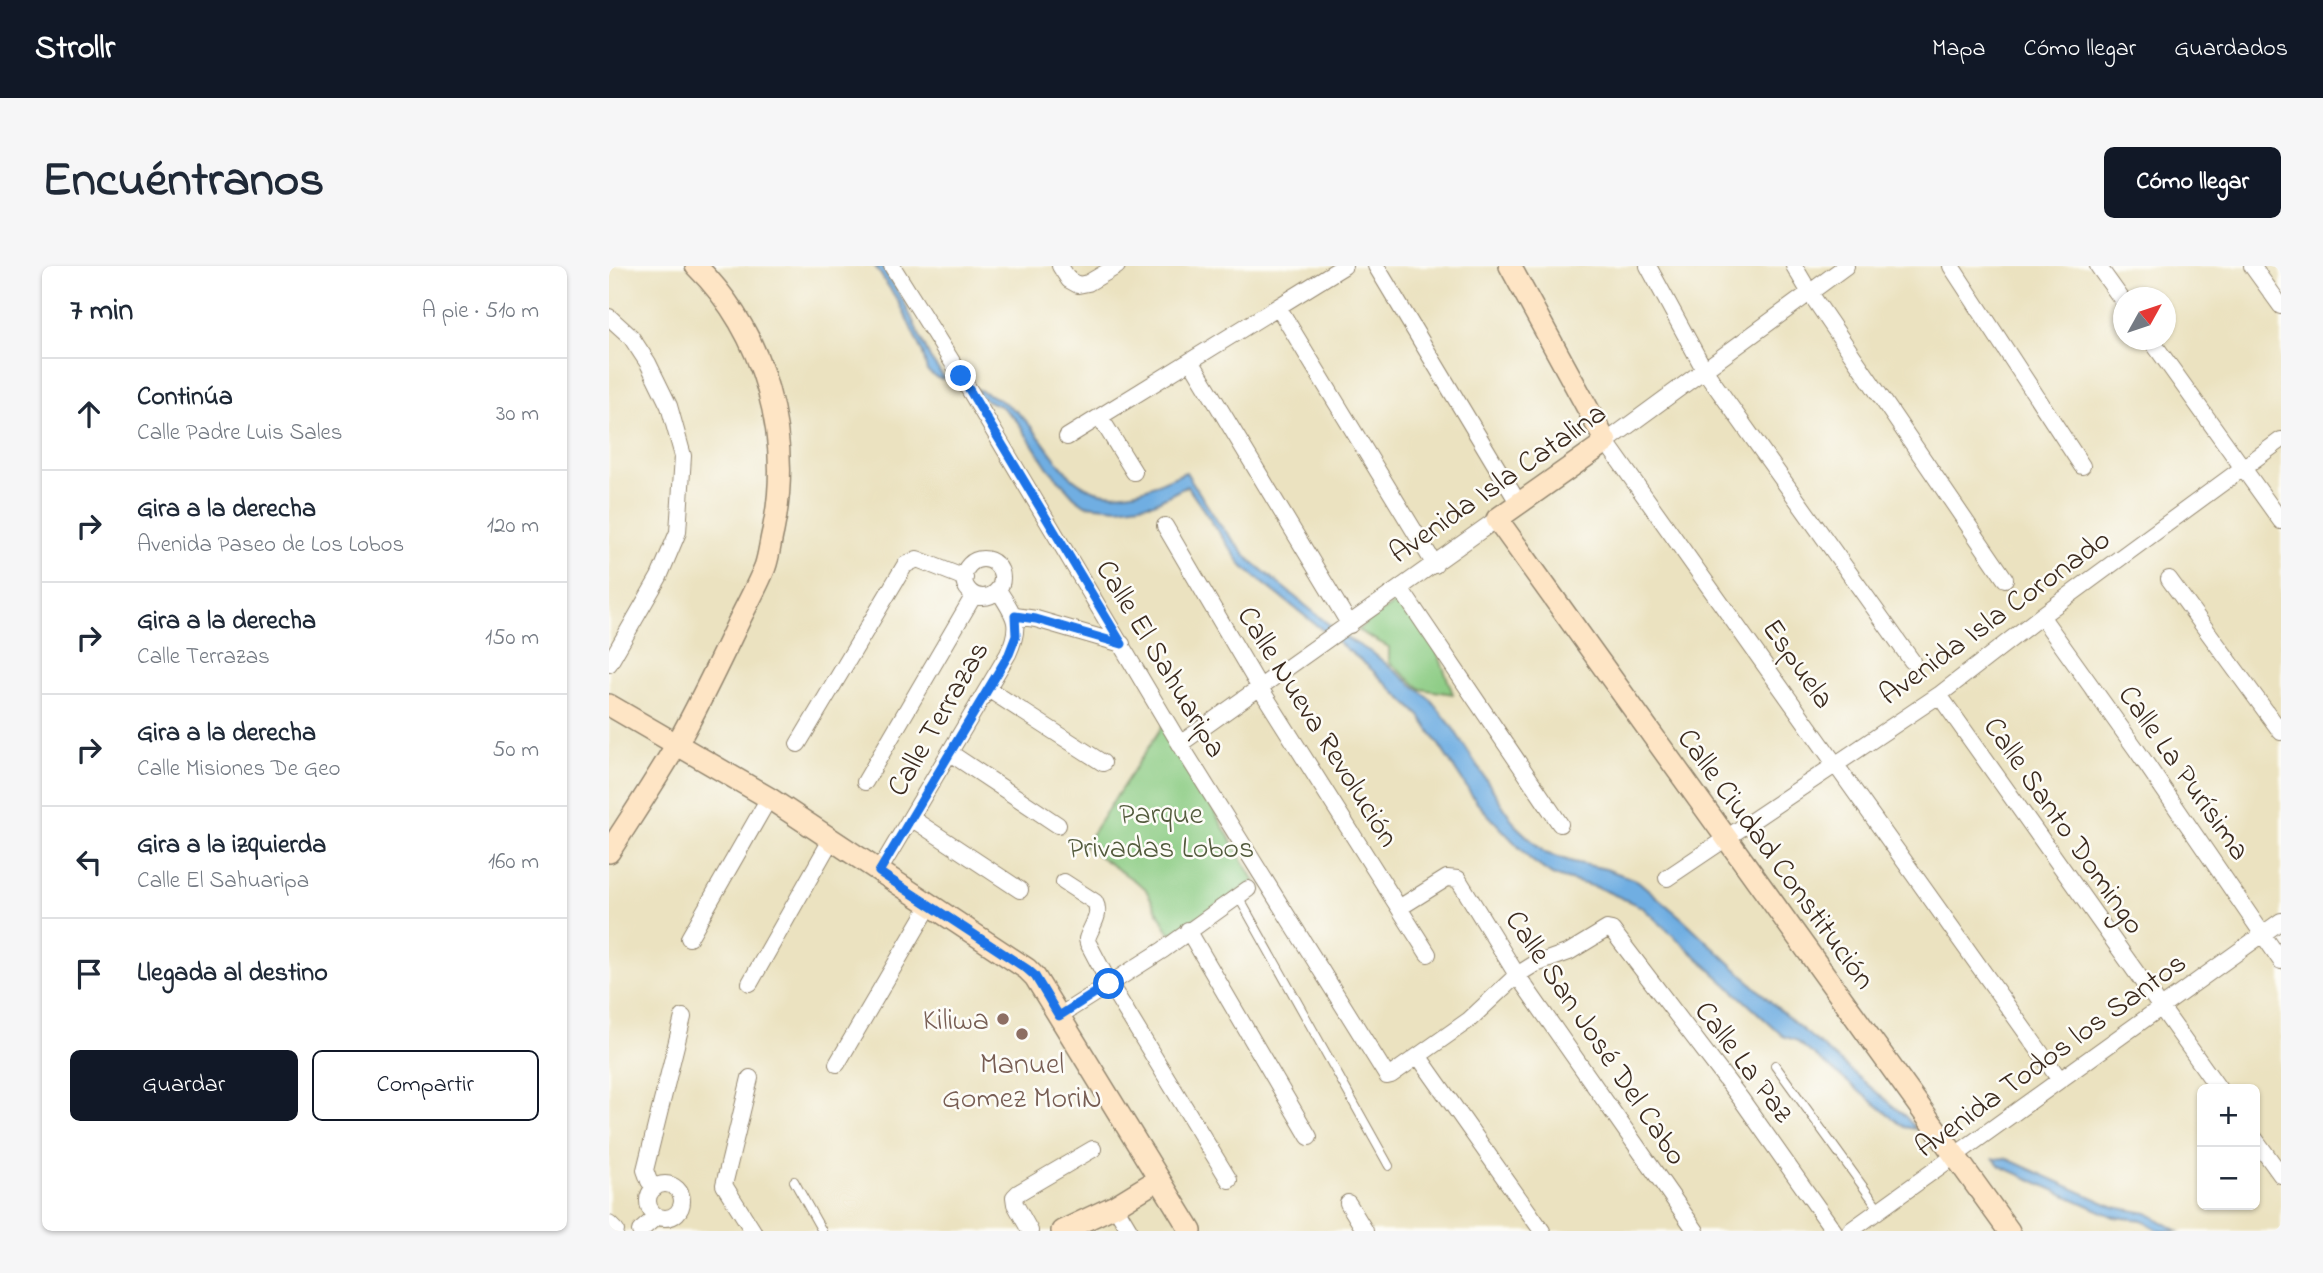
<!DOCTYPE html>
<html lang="es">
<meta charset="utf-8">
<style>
body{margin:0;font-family:"Indie Flower",sans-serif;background:#f6f6f7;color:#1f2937}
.controls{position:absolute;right:21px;bottom:21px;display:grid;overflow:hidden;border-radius:10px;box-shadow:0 2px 5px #0004}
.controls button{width:63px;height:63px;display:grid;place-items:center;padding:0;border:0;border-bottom:2px solid #e0e1e3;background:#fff;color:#1f2937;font:35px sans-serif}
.compass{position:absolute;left:1504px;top:21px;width:63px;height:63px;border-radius:50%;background:#fff;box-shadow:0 2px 5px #0004;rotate:50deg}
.stop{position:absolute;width:21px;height:21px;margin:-16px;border:5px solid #1a73e8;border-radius:50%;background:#fff}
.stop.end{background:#1a73e8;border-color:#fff;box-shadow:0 2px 7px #0008}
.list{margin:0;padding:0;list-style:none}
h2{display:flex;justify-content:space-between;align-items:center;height:91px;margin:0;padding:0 28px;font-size:30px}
h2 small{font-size:23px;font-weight:400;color:#747a83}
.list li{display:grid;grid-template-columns:46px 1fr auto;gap:21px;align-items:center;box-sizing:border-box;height:112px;padding:0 28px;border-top:2px solid #e0e1e3}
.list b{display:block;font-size:26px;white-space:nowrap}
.list p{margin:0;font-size:23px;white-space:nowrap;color:#747a83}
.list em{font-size:23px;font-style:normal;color:#747a83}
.actions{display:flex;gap:14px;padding:21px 28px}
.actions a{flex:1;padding:16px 0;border:2px solid #111827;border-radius:10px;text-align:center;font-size:24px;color:#111827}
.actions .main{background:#111827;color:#fff}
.icon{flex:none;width:38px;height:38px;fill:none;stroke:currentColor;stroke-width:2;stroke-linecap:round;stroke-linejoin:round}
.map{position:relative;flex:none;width:1672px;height:965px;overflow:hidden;border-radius:10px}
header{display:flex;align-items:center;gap:42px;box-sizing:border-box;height:98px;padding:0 35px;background:#111827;color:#fff}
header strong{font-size:33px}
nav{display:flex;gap:38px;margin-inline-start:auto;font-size:24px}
.intro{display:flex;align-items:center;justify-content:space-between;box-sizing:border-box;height:168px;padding:0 42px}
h1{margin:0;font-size:49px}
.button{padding:18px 32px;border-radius:10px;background:#111827;color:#fff;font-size:24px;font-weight:700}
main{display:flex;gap:42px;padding:0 42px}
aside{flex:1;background:#fff;border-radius:10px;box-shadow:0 2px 5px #0004}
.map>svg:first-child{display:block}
.green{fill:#8ccc84;stroke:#647b51;stroke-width:2}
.water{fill:#6faee2;stroke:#556c80;stroke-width:2}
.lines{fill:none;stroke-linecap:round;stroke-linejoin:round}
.lane-casing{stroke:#93866f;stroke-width:10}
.street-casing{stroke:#93866f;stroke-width:18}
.secondary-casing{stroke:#93866f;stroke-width:24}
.lane{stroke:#fff;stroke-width:8}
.street{stroke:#fff;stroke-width:16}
.secondary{stroke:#fee5c5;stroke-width:21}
.route{stroke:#1a73e8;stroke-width:9}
.education-dot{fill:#8d6e63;stroke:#fdfcf7;stroke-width:2.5}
.labels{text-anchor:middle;stroke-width:5;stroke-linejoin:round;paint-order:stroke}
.street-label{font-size:30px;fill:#3b2a1e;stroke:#fdfcf7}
.park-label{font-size:30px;fill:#535b3d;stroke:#fdfcf7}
.education-label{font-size:30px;fill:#785e54;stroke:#fdfcf7;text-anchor:end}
</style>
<header>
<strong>Strollr</strong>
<nav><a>Mapa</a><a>Cómo llegar</a><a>Guardados</a></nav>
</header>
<div class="intro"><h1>Encuéntranos</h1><a class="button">Cómo llegar</a></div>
<main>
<aside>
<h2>7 min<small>A pie · 510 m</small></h2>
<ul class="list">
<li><svg class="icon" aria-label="ahead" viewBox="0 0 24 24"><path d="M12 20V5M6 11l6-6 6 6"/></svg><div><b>Continúa</b><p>Calle Padre Luis Sales</p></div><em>30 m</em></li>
<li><svg class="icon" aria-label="right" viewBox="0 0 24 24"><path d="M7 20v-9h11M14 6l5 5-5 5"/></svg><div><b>Gira a la derecha</b><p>Avenida Paseo de Los Lobos</p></div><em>120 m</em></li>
<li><svg class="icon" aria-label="right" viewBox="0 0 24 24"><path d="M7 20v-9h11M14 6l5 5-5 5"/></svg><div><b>Gira a la derecha</b><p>Calle Terrazas</p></div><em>150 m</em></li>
<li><svg class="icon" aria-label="right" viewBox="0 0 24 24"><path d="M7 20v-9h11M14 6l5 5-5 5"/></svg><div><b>Gira a la derecha</b><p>Calle Misiones De Geo</p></div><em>50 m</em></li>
<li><svg class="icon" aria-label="left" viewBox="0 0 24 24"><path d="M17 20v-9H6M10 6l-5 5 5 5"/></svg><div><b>Gira a la izquierda</b><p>Calle El Sahuaripa</p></div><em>160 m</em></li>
<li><svg class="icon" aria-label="arrive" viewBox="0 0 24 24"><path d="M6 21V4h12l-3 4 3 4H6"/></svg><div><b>Llegada al destino</b></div></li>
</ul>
<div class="actions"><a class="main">Guardar</a><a>Compartir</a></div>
</aside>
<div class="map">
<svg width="1672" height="965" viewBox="0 0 1672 965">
<rect width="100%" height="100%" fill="#fdfcf7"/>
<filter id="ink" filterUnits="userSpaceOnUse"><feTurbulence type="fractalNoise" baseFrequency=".0143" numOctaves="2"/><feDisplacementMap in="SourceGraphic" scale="14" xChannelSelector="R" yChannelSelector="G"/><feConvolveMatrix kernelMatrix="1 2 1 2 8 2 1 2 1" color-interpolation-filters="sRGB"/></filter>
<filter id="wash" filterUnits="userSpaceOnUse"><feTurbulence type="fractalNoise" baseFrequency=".00686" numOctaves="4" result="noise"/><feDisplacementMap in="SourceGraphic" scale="28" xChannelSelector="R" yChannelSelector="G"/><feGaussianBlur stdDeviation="1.57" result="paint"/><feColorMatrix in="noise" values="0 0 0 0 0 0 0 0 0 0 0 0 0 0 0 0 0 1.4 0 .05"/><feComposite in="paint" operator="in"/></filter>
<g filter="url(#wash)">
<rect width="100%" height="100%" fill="#ebe2c0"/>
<!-- green -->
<path class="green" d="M787 336 823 371 844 428 812 423 780 396V381L748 364Z
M554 459 646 615 561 668 536 622 475 580Z"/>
<!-- water -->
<path class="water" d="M266 0H273L295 36 321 92 336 113 328 112 318 105 314 88 291 38Z
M368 123C386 131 404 140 417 155 448 188 461 234 516 227 537 225 557 214 577 206L610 258 642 295 734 370 765 388 821 433 842 459 907 560 936 587 964 596 997 603 1029 615 1075 654 1176 749 1297 851 1307 863 1295 861 1186 774 1174 770 1033 641 990 622 943 609 922 594 868 537 811 450 759 400 634 301 578 220 545 237 524 240 509 242 476 239 465 231 439 202 408 155 393 141 369 130Z
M1396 892 1505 941 1538 947 1569 965H1551L1533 954 1505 951 1391 900 1385 893Z"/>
</g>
<g filter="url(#ink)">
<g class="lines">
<defs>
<path id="lane" d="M629 630 780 900
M1166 799 1271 944
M185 915 213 965"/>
<path id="street" d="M283 0 352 110 571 478 778 810 782 809 860 754 908 709 924 699 960 686 998 663 1003 664 1132 833 1225 965
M451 0 460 14 469 19 479 17 508 0
M767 0 910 238
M1039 0 1096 105 1303 395
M1185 0 1201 27 1396 313
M1237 0 997 176 1451 814
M1342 0 1473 200
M1489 0 1514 35
M1643 0 1672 40
M669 41 826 299
M0 51 22 71 39 97 60 140 74 190 69 266 50 311 0 398
M1542 74 1672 255
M582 95 741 359
M491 151 525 206
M458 171 735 0
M556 260 651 422 819 688
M355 312a19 19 0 1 1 38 0a19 19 0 1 1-38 0Z
M1560 313 1672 466
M791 322 951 558
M406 350 427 353 513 378
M1432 350 1527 483 1672 695
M379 423 494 497
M1330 429 1610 823
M189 478 296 299 308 293 356 312
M571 478 888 253
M341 487 449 559
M256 516 365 329
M302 552 411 624
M270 605 399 388C413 358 406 350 389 324
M1058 612 1330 429 1432 350 1672 174
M455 616 486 636C493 649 482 660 478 673L479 677 500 717 620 914
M790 642 838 612 849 613 908 709 1087 965
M579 664 700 871
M80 672 160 532
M141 717 222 574
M450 750 554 684 639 623
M810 791 933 965
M228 798 321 639
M141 812 115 919 144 965
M1646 873 1672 909
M39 935a17 17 0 1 1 34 0a17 17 0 1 1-34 0Z
M46 922 40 915 36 904 74 751
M739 937 756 965
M506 940 521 965
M0 958 7 965
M31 965 48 950
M421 965 406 938 405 931 409 927 484 883
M1241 965 1672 655"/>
<path id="secondary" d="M901 0 997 176 888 253 1400 965
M0 439 160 532 418 703 426 711 582 965
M0 586C23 550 47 514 68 478 90 439 109 399 128 359 137 340 148 321 156 301 160 290 161 277 164 265 184 171 156 68 87 0
M453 965 506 940 550 913"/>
</defs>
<!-- lane casing -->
<use href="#lane" class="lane-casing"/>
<!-- street casing -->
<use href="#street" class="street-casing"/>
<!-- secondary casing -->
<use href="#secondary" class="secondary-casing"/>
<!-- lane -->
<use href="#lane" class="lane"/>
<!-- street -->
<use href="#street" class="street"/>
<!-- secondary -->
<use href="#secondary" class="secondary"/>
</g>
</g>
<g class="lines" filter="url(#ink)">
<!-- route -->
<path class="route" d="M352 110 513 378 427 353 406 350 407 370 400 388 270 606 418 703 426 710 450 750 500 718"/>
</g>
<!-- markers -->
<g class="education-dot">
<circle cx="394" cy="753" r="7"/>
<circle cx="413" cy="768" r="7"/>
</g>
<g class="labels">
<!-- street labels -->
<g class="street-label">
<text transform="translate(888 216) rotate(-35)" y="10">Avenida Isla Catalina</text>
<text transform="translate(1385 350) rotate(-36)" y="10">Avenida Isla Coronado</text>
<text transform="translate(553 392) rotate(59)" y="10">Calle El Sahuaripa</text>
<text transform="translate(1190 397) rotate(55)" y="10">Espuela</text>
<text transform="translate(328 452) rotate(-60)" y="10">Calle Terrazas</text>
<text transform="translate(710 460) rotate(58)" y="10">Calle Nueva Revolución</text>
<text transform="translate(1576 506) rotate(55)" y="10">Calle La Purísima</text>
<text transform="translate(1456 559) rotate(55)" y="10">Calle Santo Domingo</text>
<text transform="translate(1168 592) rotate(54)" y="10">Calle Ciudad Constitución</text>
<text transform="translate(988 771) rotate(56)" y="10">Calle San José Del Cabo</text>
<text transform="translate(1441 788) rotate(-36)" y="10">Avenida Todos los Santos</text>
<text transform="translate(1136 795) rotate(53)" y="10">Calle La Paz</text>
</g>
<!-- park labels -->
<g class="park-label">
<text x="552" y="557">Parque<tspan x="552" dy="34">Privadas Lobos</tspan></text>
</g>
<!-- education labels -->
<g class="education-label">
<text x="380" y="763">Kiliwa</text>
<text x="413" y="807" text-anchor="middle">Manuel<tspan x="413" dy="34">Gomez MoriN</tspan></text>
</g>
</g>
</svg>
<div class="controls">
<button>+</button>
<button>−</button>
</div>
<svg class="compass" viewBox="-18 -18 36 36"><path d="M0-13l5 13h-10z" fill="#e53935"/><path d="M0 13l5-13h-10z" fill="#747a83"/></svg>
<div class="stop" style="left:500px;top:718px"></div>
<div class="stop end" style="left:352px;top:110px"></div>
</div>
</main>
